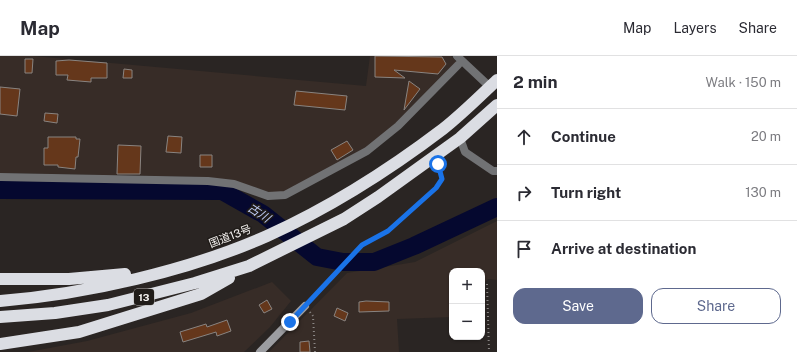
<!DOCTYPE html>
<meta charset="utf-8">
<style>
body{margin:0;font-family:"Public Sans","Noto Sans JP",sans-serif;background:#f2f2f3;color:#2b2b33}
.controls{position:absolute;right:12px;bottom:12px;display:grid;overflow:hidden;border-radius:8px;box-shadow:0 1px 3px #0004}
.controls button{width:36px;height:36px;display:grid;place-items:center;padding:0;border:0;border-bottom:1px solid #e1e1e2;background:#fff;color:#2b2b33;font:20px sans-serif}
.stop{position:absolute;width:12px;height:12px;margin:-9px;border:3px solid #1a73e8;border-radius:50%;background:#fff}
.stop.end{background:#1a73e8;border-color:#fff;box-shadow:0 1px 4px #0008}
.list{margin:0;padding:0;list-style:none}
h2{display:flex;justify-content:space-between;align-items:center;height:52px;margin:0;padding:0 16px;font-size:17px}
h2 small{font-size:13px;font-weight:400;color:#7c7c81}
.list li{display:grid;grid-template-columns:26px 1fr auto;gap:12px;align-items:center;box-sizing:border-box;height:56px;padding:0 16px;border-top:1px solid #e1e1e2}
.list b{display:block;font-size:15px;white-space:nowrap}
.list em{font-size:13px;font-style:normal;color:#7c7c81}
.actions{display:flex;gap:8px;padding:12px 16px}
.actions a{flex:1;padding:9px 0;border:1px solid #5e698e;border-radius:12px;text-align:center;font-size:14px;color:#5e698e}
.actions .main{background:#5e698e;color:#fff}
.icon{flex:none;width:22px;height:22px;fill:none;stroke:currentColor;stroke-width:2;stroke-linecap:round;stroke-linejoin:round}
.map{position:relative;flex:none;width:497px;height:296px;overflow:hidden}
header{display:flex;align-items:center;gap:24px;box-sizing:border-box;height:56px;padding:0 20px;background:#fff;border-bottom:1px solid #e1e1e2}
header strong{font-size:19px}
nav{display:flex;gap:22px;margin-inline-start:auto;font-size:14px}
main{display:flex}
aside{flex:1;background:#fff}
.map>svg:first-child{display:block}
.built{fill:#372c27}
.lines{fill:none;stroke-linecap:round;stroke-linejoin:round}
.river{stroke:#05082f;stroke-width:18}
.building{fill:#65371b;stroke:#898481}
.path{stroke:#8b8785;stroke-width:2;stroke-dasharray:1 3;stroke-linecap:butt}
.street{stroke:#717274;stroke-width:8}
.secondary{stroke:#9c9da1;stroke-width:8}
.highway{stroke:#dbdde3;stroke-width:12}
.route{stroke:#1a73e8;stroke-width:5}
.labels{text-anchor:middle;stroke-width:3;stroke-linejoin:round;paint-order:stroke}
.shield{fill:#201c19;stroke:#b6b3b1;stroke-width:1}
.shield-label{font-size:10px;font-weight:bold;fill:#f7f4f2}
.street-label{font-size:11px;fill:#f7f4f2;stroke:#201c19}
.water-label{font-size:12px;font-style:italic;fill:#bccaf6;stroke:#201c19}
</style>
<header>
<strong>Map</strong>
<nav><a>Map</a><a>Layers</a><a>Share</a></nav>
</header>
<main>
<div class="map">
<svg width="497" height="296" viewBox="0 0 497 296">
<rect width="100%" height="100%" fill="#2a2523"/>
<!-- built -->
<path class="built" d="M0 0H33L366 30 370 0H451L457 6 395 69 364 93 285 137H272L235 125 207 121 0 117Z
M497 165V224L488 223 482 229V215H452V261L397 263 399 296H269L347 217 415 206Z
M272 226 291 245 270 271 244 296H28L87 285 191 257Z"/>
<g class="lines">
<!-- river -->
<path class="river" d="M0 134 222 135 263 158 317 201 343 206H374L414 190 497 151"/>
</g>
<!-- building -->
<path class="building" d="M375 0 442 1 446 8 438 18 394 14 405 22 375 21Z
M25 3H33L32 17H25Z
M69 4 107 7V22H91V26L67 24 68 19H56V5Z
M124 13 132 14V22H123Z
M409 25 420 33 404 54Z
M0 31 20 33 17 60 0 58Z
M296 35 347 40 345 54 294 49Z
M45 57 58 58 57 67 44 65Z
M168 80 182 81 181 97 166 96Z
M48 81H76V83H80L78 101H76L75 113 58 111V109H44V92H48Z
M347 85 353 94 337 104 331 94Z
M118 89 141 90 140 118H117Z
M200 99H212V111H200Z
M267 244 272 253 264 257 259 249Z
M366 245 389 246V255L359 256V246Z
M337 252 348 257 345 265 334 260Z
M227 264 231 275 217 280 216 276 183 286 180 276 206 268 207 271Z
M309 285 310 296H300V286Z"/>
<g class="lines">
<!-- path -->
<path class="path" d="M487 228 489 296
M311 244 362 189 388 175 436 132 442 123 438 110
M310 256 313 260 315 296"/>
<!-- street -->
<path class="street" d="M457 0 490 31
M460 82 465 96 493 115H497
M0 121 208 125 234 128 268 140 285 139 367 95 398 70 458 9"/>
<!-- secondary -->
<path class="secondary" d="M260 296 305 250"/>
<!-- highway -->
<path class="highway" d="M0 223H69L125 218
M0 245C86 238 188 215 267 180 329 152 389 114 443 73 462 58 479 41 497 24
M0 261 55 257 108 249 195 227 249 210 344 163 378 141 460 82 497 49
M0 288 79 276 201 238 229 222"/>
</g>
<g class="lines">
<!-- route -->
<path class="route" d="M290 266 362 189 388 175 436 132 442 123 438 108"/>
</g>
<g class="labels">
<!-- shield labels -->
<rect class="shield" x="134" y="233" width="20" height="16" rx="3"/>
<g class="shield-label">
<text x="144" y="245">13</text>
</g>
<!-- street labels -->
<g class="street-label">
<text transform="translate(230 180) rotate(-21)" y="4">国道13号</text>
</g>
<!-- water labels -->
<g class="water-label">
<text transform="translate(259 157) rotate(33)" y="4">古川</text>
</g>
</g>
</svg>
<div class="controls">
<button>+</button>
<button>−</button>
</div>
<div class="stop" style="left:438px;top:108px"></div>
<div class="stop end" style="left:290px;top:266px"></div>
</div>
<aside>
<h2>2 min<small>Walk · 150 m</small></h2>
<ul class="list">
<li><svg class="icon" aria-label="ahead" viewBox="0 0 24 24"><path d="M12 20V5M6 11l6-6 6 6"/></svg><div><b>Continue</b></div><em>20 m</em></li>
<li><svg class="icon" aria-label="right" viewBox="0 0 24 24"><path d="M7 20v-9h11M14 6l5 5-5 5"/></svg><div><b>Turn right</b></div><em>130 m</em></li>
<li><svg class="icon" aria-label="arrive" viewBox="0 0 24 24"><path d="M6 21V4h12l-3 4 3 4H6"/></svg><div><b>Arrive at destination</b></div></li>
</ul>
<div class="actions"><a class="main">Save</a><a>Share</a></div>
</aside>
</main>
